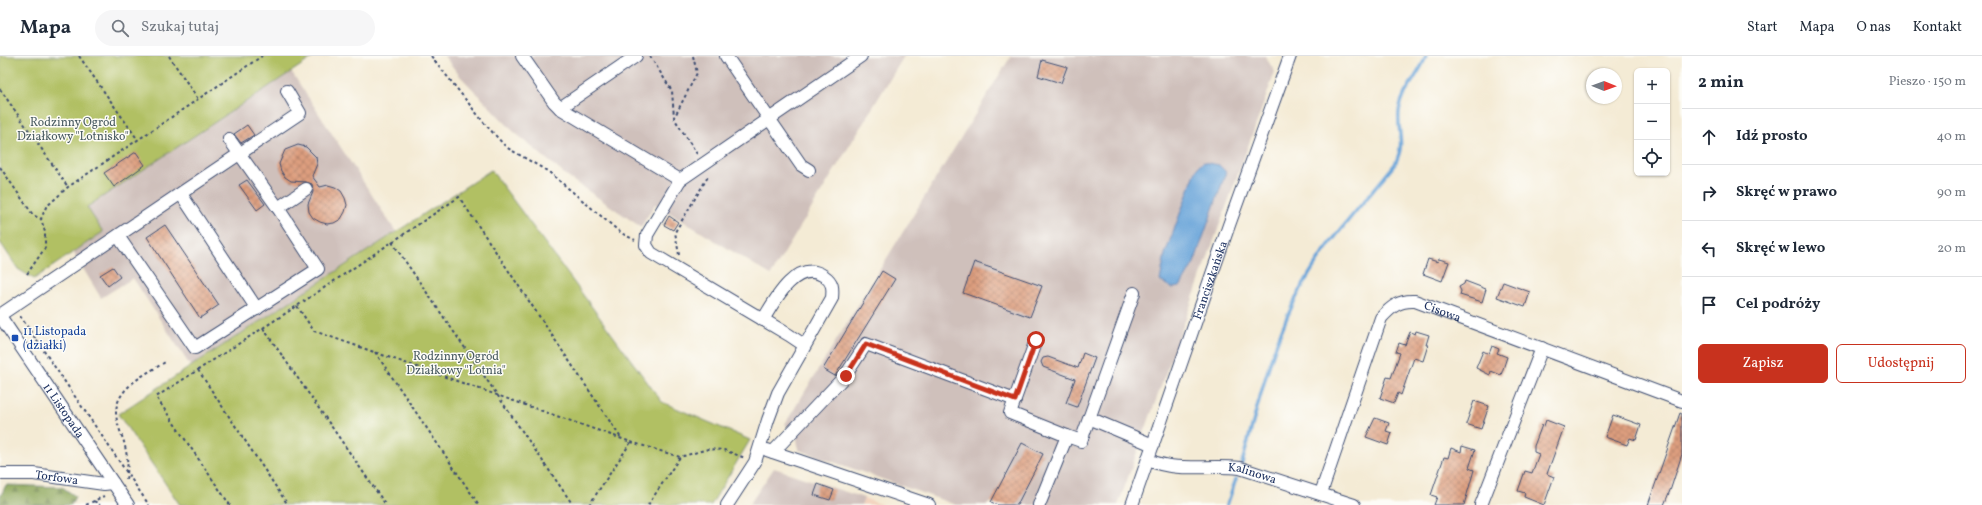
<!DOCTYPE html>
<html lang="pl">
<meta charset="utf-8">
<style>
body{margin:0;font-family:Vollkorn,serif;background:#f6f6f7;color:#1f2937}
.controls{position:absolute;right:12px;top:12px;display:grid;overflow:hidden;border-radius:6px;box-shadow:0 1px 3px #0004}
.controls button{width:36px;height:36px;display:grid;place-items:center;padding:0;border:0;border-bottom:1px solid #e0e1e3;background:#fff;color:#1f2937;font:20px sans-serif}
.compass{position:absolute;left:1586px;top:12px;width:36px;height:36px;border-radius:50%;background:#fff;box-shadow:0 1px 3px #0004;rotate:91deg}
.stop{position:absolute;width:12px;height:12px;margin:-9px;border:3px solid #c8321e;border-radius:50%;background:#fff}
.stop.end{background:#c8321e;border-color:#fff;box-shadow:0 1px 4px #0008}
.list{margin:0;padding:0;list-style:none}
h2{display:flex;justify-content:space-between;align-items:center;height:52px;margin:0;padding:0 16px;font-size:17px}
h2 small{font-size:13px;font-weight:400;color:#747a83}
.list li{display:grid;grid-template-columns:26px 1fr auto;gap:12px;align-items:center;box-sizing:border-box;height:56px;padding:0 16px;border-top:1px solid #e0e1e3}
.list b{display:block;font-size:15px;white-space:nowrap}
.list em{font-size:13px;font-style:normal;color:#747a83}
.actions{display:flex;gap:8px;padding:12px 16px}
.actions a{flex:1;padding:9px 0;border:1px solid #c8321e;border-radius:6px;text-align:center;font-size:14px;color:#c8321e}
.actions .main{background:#c8321e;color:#fff}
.icon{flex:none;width:22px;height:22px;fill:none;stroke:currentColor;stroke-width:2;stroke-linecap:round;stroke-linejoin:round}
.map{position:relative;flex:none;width:1682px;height:449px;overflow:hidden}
header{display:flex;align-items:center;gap:24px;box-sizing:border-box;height:56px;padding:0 20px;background:#fff;border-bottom:1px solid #e0e1e3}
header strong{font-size:19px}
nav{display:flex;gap:22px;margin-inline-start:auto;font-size:14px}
.search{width:280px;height:36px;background:#f6f6f7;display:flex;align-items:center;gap:10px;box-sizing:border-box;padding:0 14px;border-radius:22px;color:#747a83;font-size:15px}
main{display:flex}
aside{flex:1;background:#fff}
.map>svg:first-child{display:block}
.built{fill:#f3d4bf}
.industrial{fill:#cfc0bb}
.forest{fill:url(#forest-firs);stroke:#546a5c}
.garden{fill:#b1c063;stroke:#667860}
.water{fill:#69a4d9;stroke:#426a9c}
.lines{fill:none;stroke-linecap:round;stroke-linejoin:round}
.stream{stroke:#69a4d9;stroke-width:3.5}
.building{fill:url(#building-cross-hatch)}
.minor-casing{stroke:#3c4b70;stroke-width:14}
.path{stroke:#3c4b70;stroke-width:2;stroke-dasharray:3 3;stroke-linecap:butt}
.minor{stroke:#fff;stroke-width:12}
.route{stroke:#c8321e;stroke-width:5}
.transit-dot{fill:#1a4fb4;stroke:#fdfcf7;stroke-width:1.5}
.labels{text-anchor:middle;stroke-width:3;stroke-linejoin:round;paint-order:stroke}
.park-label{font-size:12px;fill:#485a60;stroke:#fdfcf7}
.street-label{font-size:12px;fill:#1b2f5e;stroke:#fdfcf7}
.transit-label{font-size:12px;fill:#164399;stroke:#fdfcf7;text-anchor:start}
</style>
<header>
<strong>Mapa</strong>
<div class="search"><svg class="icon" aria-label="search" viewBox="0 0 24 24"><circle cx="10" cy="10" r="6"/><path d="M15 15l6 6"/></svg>Szukaj tutaj</div>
<nav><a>Start</a><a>Mapa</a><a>O nas</a><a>Kontakt</a></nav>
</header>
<main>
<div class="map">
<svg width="1682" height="449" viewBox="0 0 1682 449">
<defs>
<pattern id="forest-firs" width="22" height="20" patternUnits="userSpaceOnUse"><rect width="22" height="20" fill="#8ca659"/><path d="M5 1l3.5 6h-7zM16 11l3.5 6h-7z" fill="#72884d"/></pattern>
<pattern id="building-cross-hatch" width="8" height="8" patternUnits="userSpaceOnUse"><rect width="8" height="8" fill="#dd9e7e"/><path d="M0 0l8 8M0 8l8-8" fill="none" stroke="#b2816a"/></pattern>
</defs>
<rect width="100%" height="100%" fill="#fdfcf7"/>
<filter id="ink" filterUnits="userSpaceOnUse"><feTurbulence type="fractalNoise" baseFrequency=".025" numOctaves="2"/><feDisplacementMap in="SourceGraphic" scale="8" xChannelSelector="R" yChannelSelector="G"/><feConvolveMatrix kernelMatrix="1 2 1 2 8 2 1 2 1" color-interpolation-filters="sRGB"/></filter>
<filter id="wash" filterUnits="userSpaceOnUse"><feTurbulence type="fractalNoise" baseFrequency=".012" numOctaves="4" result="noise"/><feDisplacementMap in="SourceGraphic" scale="16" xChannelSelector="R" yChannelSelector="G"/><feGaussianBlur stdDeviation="0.9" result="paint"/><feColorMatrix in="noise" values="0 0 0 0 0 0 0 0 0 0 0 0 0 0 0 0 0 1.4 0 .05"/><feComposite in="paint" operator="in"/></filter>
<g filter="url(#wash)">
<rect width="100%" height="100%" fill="#f4ebd5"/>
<!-- built -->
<path class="built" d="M864 442 882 449H861Z"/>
<!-- industrial -->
<path class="industrial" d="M444 0H904L771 219 655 148 641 171 569 122 513 75 460 20Z
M1011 0H1265L1275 16 1118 449H996L991 446 987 449H956L799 394 796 378 785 368Z
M291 15 396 176 191 311 133 222 101 242 73 196 103 176 87 151Z
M774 412 864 442 861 449H749Z"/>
<!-- forest -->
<path class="forest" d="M6 429 62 431 75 440 71 449H0V441Z"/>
<!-- garden -->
<path class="garden" d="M0 0H315L87 151 103 176 34 223 18 213 0 186Z
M491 114 662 346 750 384 711 449H180L118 358Z"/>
<!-- water -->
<path class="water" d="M1203 106 1219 109 1226 116 1194 207 1180 231 1172 232 1160 225 1165 198 1197 112Z"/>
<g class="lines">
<!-- stream -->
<path class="stream" d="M1242 407C1259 347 1272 283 1303 229 1327 185 1364 147 1395 108 1406 86 1397 77 1399 56 1401 35 1420 19 1426 0
M1227 449 1236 423"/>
</g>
<g id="blocks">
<!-- building -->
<path class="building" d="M1042 4 1067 11 1061 27 1038 20Z
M247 69 254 79 241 87 234 78Z
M298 89 306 91 316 101 317 108 312 120 320 131 328 129 335 131 341 135 345 142 347 149 345 156 341 163 334 167 327 168 320 166 313 162 309 156 308 148 313 136 312 128 306 126 291 125 285 121 281 115 279 108 285 94Z
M136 96 145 109 114 131 104 117Z
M247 124 265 148 257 154 239 129Z
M669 160 678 166 673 174 664 169Z
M165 169 219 249 200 262 147 181Z
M1428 203 1438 206 1439 203 1449 206 1442 225 1423 218Z
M974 206 1042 230 1030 261 963 237Z
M113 211 120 221 108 230 100 219Z
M882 215 895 223 835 320 823 313Z
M1465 225 1486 233 1482 246 1460 239 1461 235 1459 231 1464 228Z
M1503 226 1530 236 1525 251 1497 241Z
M1416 275 1429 279 1426 289H1428L1423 305 1414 302 1401 339 1398 337 1394 347 1380 342 1387 321 1391 322 1400 297 1396 296 1399 287 1405 289 1410 276 1415 278Z
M1492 290 1499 293 1497 297 1507 301 1501 319 1491 315 1490 319 1476 312 1483 295 1489 298Z
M1083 297 1095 302 1077 351 1066 347 1075 323 1043 311 1041 306 1043 302 1048 301 1078 312Z
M1474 345 1489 350 1481 373 1466 368Z
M1680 357 1682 358V398L1671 432 1664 449H1648Z
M1613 359 1641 369 1636 384 1630 382 1627 389 1605 381Z
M1375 362 1389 367 1386 375 1392 377 1388 389 1366 381Z
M1546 364 1564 371 1547 418 1554 421 1544 449 1524 441 1525 437 1518 435 1525 415 1532 417 1539 398 1534 396V390L1542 369 1544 370Z
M1022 387 1043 398 1017 449H998L991 446Z
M1462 390 1475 394 1469 412 1474 414 1464 449H1434L1437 441 1431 439 1444 401 1448 402 1451 392 1461 396Z
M818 428 834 434 830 444 814 439Z"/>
</g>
</g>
<g filter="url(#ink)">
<use href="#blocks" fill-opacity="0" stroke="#3c4b70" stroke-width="1"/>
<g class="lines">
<defs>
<g id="minor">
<path d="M522 0 554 46 560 52 680 124"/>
<path d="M726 0 801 109 809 114"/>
<path d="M560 52 636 0"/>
<path d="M181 138 257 253"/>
<path d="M278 152 306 133"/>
<path d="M118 180 195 292 318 213 278 152 229 83"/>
<path d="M0 259 300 57 287 35"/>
<path id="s1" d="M0 260 128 449"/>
<path d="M1036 284 1010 357 1067 380"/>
<path d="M804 289 789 279 651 197 646 189 647 179 680 124 861 0"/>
<path d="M1089 362 1153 389"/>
<path d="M767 394 929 449"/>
<path d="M773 396 845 320 866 288 1015 344"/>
<path id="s2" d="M1148 404C1180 417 1206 408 1240 412L1354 449"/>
<path id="s3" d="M0 418H34L104 428 113 427"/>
<path id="s4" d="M1321 437 1381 262C1391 251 1399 244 1415 245L1682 345"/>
<path d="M727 449 755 406 768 364 778 337 832 242C833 232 833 226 824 220 797 202 774 245 763 264"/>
<path d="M1039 449 1067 380 1081 385 1134 237"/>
<path id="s5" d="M1132 449 1229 169 1290 0"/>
<path d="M1481 449 1542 292"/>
</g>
</defs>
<!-- minor casing -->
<use href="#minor" class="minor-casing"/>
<!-- path -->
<path class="path" d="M79 0 138 84
M169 0 198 43
M431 0 485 68 506 91 549 116 621 177 635 184
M650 0 672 35 674 61
M693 0 697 17 674 62 697 98
M0 33 68 131
M0 111 33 159 41 163
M392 186 573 449
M679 199 675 176 709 119
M27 218 45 192V176L41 163 46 151 68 131 262 0
M297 250 314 275 631 386 680 401 708 393 724 394 745 402
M20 260 149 449
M263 272 386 449
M375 296 479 449
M198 314 288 449
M126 423C129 411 127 398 124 386 121 377 116 366 116 356 117 330 148 317 167 305
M94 445 100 449
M86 449 104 440
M230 449 156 341 297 250 459 141 621 382
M589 449 631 386
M648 449 680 401"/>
<!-- minor -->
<use href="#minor" class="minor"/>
</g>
</g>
<g class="lines" filter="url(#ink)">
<!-- route -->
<path class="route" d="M846 320 866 288 1015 344 1036 284"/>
</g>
<!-- markers -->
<rect class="transit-dot" x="11" y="278" width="8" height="8" rx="2"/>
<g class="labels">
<!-- park labels -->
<g class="park-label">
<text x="73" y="70">Rodzinny Ogród<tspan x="73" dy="14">Działkowy "Lotnisko"</tspan></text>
<text x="456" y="304">Rodzinny Ogród<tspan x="456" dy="14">Działkowy "Lotnia"</tspan></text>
</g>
<!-- street labels -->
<g class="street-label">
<text dy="4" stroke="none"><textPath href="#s5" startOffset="238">Franciszkańska</textPath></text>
<text dy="4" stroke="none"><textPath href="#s4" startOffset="254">Cisowa</textPath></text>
<text dy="4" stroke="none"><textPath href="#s1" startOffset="114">11 Listopada</textPath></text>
<text dy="4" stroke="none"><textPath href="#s2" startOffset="106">Kalinowa</textPath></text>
<text dy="4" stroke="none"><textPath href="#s3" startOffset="57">Torfowa</textPath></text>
</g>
<!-- transit labels -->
<g class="transit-label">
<text x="23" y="279">11 Listopada<tspan x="23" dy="14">(działki)</tspan></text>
</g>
</g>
</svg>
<div class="controls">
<button>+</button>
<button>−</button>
<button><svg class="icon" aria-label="locate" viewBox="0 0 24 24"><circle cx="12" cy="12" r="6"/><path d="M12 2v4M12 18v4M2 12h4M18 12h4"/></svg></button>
</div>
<svg class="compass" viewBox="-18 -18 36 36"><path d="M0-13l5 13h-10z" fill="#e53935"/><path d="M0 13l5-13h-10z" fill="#747a83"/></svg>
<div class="stop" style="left:1036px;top:284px"></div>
<div class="stop end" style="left:846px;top:320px"></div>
</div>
<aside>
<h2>2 min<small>Pieszo · 150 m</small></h2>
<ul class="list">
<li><svg class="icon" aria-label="ahead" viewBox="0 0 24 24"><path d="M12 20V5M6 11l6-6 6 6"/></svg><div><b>Idź prosto</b></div><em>40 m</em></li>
<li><svg class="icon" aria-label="right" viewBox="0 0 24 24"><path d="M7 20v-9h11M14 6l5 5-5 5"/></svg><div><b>Skręć w prawo</b></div><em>90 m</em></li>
<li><svg class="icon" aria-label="left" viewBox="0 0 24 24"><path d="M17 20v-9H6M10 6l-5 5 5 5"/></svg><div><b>Skręć w lewo</b></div><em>20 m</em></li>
<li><svg class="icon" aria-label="arrive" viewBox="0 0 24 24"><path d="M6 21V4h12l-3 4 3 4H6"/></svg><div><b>Cel podróży</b></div></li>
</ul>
<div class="actions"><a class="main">Zapisz</a><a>Udostępnij</a></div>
</aside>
</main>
